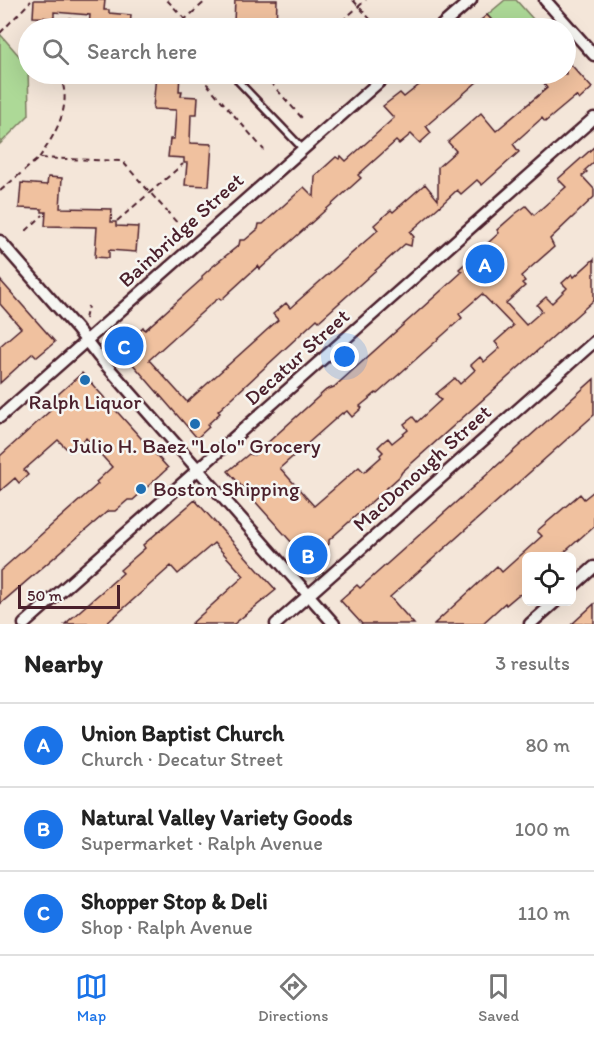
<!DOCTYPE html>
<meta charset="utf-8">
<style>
body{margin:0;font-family:Itim,sans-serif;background:#f6f6f6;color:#222}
.controls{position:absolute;right:18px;bottom:18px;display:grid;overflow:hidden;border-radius:9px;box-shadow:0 6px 24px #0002}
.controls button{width:54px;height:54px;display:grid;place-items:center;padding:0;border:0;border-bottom:2px solid #e0e0e0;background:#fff;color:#222;font:30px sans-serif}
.scale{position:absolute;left:18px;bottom:15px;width:102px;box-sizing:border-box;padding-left:6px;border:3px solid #4a1f2b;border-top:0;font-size:16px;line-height:21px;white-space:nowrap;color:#4a1f2b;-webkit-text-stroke:4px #f6f6f2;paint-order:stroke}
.you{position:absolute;left:345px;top:357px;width:21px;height:21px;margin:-15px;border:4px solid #fff;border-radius:50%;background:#1a73e8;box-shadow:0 0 0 9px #1a73e833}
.badge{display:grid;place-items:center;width:39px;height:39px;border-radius:50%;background:#1a73e8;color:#fff;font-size:20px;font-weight:700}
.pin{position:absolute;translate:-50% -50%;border:3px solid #fff;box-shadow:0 2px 6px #0006}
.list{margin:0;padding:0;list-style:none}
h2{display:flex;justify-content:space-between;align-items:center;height:78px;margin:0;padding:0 24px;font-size:26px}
h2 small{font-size:20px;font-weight:400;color:#767676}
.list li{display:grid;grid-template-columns:39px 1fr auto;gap:18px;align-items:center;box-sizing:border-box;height:84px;padding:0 24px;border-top:2px solid #e0e0e0}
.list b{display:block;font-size:22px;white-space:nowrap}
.list p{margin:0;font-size:20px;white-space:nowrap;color:#767676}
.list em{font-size:20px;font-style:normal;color:#767676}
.icon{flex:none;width:33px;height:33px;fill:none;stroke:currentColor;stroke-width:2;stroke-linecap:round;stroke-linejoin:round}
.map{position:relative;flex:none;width:594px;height:624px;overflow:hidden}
.search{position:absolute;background:#fff;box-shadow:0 6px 24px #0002;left:18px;right:18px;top:18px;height:66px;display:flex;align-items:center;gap:15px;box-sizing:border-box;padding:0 21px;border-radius:33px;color:#767676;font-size:22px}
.sheet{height:330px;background:#fff}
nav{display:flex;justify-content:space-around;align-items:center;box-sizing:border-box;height:84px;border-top:2px solid #e0e0e0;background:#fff;font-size:16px;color:#767676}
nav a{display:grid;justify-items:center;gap:3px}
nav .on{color:#1a73e8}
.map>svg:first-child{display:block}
.green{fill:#add997;stroke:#7c7c61;stroke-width:1.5}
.building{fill:#f0c19f;stroke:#4a1f2b;stroke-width:1.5;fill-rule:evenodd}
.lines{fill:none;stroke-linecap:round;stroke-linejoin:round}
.service-casing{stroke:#4a1f2b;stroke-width:10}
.minor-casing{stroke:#4a1f2b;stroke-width:15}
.path{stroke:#4a1f2b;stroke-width:2;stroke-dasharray:6 4.5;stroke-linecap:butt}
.service{stroke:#f6f6f2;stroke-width:5}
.minor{stroke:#f6f6f2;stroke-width:10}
.poi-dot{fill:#1f6fb2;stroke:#f6f6f2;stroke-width:2}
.labels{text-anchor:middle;stroke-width:5;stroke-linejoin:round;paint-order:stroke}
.street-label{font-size:21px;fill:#4a1f2b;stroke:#f6f6f2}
.poi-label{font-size:21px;fill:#4a1f2b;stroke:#f6f6f2}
</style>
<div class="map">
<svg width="594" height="624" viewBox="0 0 594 624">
<rect width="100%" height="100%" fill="#f4e6d9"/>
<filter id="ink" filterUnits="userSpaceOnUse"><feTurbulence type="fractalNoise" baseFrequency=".0167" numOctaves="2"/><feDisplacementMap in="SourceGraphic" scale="12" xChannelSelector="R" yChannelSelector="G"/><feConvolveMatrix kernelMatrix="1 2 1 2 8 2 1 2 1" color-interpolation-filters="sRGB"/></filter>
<g filter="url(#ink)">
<!-- green -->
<path class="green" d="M505 0H516L541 28H500L487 15Z
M0 34 28 66 29 115 0 144Z"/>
<!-- building -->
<path class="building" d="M34 0H105L104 10H109V13L131 15 130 28H89L90 15 54 12V18L33 17Z
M235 0H277L276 28H260V25H256V23L234 22Z
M487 15 499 28H471Z
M566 59 592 88 579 100 576 96 545 122 542 118 513 144 519 152 482 185 477 180 461 194 457 190 442 204 410 232 414 237 412 239 411 246 405 244 319 321 317 319 218 411 220 413 207 425 209 427 197 438 118 347 134 332 136 334 143 327 145 330 202 279V276L212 267 239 245 240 240H245L258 229 259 224H263L304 187 314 197 315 176 336 157 339 159 341 156 346 161 394 118 383 106 400 93 404 97 433 74H470L477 82 426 126 431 133 420 143 411 134 399 144 396 141 358 175 361 178 270 260 260 269 258 266 221 300 219 298 210 305 149 360 187 402 278 320 273 314 286 303 290 308 378 230 374 225 391 210 393 212 425 184 438 200V167L456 151 448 142 481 113 496 131 547 88 542 81 550 74H566Z
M156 74H180L179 91H182L181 96 198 97 197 114H191L190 143 212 144 209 186 185 185 187 163H184V158L168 157 170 139H174L176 110 153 109Z
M594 147V162L585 170 587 172 582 176 594 189V197L550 239 554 247 521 276 525 281 522 283 525 286 506 303 526 325 542 311 537 305 546 297 552 303 567 288 562 283 572 274 574 277 594 259V300L402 472 399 477 329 540V544L323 551 310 563 228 471 249 454 254 455 326 390 334 387 462 272 459 269 499 233 497 230 515 214 526 206 534 215 566 187 558 179ZM482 294 513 326 495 342 500 348 484 362 480 357 471 365 475 370 460 384 455 378 436 394 441 400 417 422 413 417 404 424 408 430 392 443 388 438 383 442 378 447 383 452 380 455 381 457 364 472 359 467 314 506 280 468 342 413 343 414 347 411 352 417 362 408 360 406 376 393 377 394 462 318 459 314Z
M48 177 62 178 60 208 112 209 111 222H116V226L138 227 136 252 109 250V258L95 257 97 227 45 226 46 212H42V209L19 208 21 183 47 185Z
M0 280 55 342 37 357 33 353 0 383V346L21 328 0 304Z
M82 373 168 468 133 500H128L115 511H108L0 604V571L98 484 96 482 112 467 86 438 70 452 58 440 24 470 28 475 19 483 15 478 0 491V456L50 411 45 406Z
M594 379V415L390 597 414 624H362L340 600 357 585 360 588Z
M594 491V526L560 556H526V575L525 574 523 594 518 595 506 605 505 603 482 624H434L497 566 502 572 542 536 537 531 580 494 584 499Z
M195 500 276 590 234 624H191L244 576 214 543 178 574 171 566 106 624H65L123 573 120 570 145 548 143 545Z
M594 604V624H572Z"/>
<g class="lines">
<defs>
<path id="service" d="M238 81 303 149"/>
<path id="minor" d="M545 0 594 55
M439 28 471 0
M0 241 77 329 99 357 334 624
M0 417 388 74
M572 587 594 567
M24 624 594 118
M276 624 594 342
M530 624 555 602"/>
</defs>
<!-- service casing -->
<use href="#service" class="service-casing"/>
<!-- minor casing -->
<use href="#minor" class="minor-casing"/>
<!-- path -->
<path class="path" d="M167 0 193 28
M353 0 378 28
M69 28 70 17
M175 28 207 0
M334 28 366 0
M0 33 31 1
M212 74 207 84 264 150
M263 74 302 118
M39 158C56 133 74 104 59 74
M0 191 39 158 122 161 179 225
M117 221 183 164
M26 231 43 215
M85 319 88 306"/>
<!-- service -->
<use href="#service" class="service"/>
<!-- minor -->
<use href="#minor" class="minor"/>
</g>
</g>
<!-- markers -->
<g class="poi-dot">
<circle cx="85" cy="380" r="6"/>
<circle cx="195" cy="424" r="6"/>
<circle cx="141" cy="489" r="6"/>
</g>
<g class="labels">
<!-- street labels -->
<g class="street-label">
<text transform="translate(181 230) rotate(-42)" y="7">Bainbridge Street</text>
<text transform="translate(297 357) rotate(-42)" y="7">Decatur Street</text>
<text transform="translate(422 468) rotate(-42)" y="7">MacDonough Street</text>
</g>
<!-- poi labels -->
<g class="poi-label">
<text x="85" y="409">Ralph Liquor</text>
<text x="195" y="453">Julio H. Baez "Lolo" Grocery</text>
<text x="153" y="496" text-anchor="start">Boston Shipping</text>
</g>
</g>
</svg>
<div class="controls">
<button><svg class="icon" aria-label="locate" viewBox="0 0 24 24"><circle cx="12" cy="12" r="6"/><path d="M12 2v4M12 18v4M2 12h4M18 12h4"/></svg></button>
</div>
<div class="scale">50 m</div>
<div class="you"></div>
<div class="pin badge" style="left:485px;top:264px">A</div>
<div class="pin badge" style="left:308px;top:555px">B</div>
<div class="pin badge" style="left:124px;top:346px">C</div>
<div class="search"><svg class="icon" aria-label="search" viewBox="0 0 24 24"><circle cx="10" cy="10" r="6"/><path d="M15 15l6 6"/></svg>Search here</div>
</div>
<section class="sheet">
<h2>Nearby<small>3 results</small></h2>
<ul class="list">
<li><span class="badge">A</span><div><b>Union Baptist Church</b><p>Church · Decatur Street</p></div><em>80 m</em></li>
<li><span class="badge">B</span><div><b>Natural Valley Variety Goods</b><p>Supermarket · Ralph Avenue</p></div><em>100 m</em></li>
<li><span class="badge">C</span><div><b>Shopper Stop &amp; Deli</b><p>Shop · Ralph Avenue</p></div><em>110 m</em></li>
</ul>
</section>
<nav>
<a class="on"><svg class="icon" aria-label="map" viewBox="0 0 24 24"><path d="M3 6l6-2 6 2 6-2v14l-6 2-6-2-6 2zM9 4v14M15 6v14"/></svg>Map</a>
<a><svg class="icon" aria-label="directions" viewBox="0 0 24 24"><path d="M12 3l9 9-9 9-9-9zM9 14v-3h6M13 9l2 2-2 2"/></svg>Directions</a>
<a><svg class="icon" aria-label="saved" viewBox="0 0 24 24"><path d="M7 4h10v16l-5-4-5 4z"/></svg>Saved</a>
</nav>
